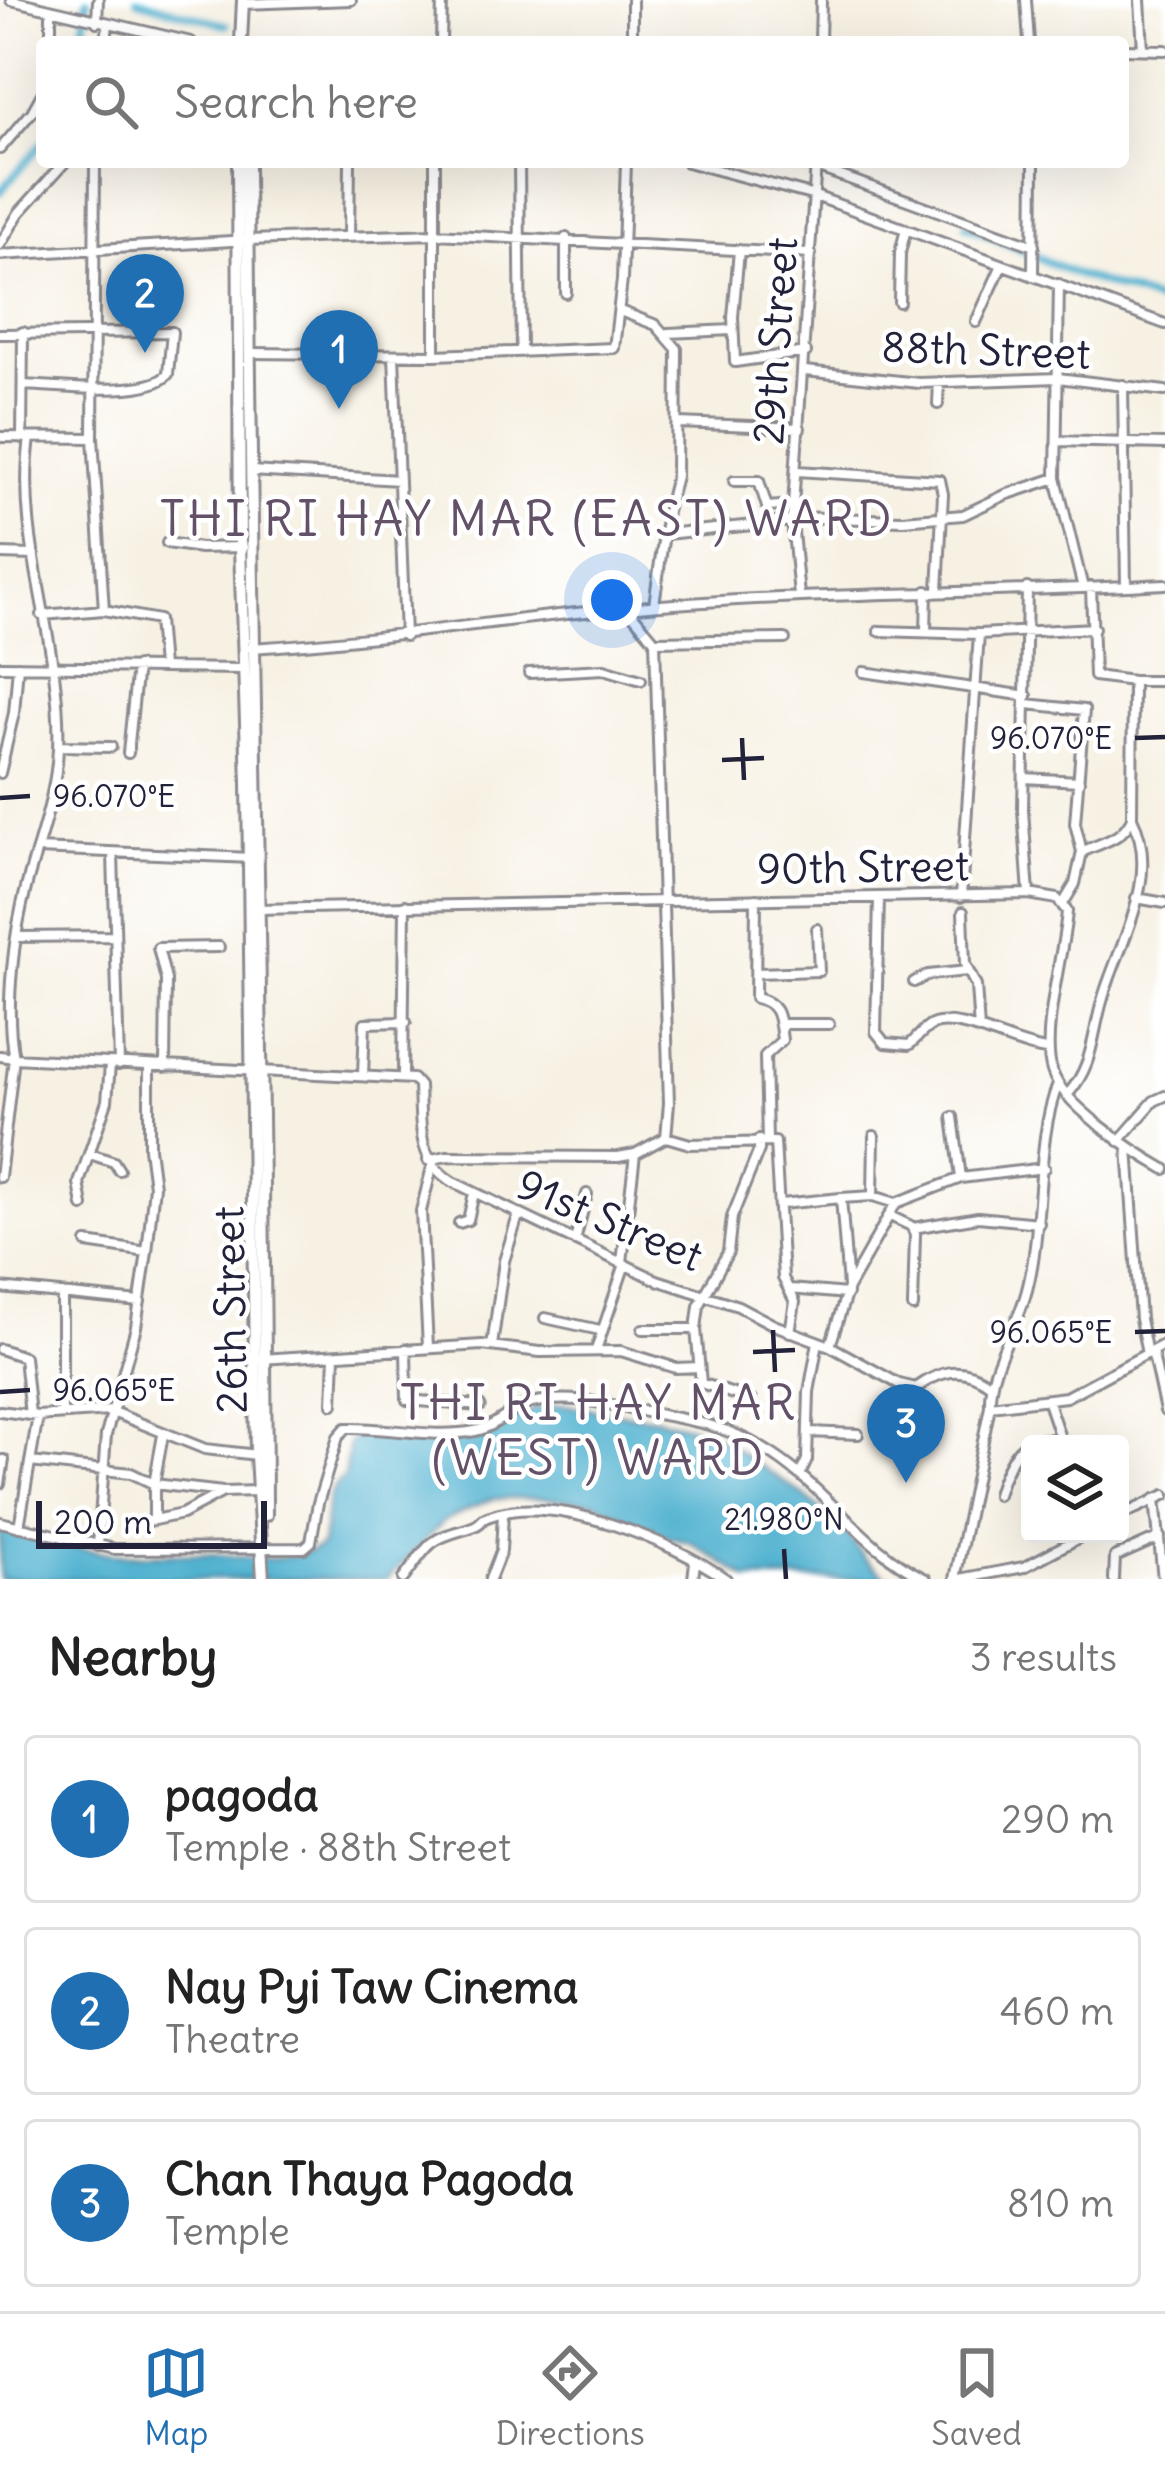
<!DOCTYPE html>
<meta charset="utf-8">
<style>
body{margin:0;font-family:Delius,sans-serif;background:#f6f6f6;color:#222}
.controls{position:absolute;right:36px;bottom:36px;display:grid;overflow:hidden;border-radius:12px;box-shadow:0 12px 48px #0002}
.controls button{width:108px;height:108px;display:grid;place-items:center;padding:0;border:0;border-bottom:3px solid #e0e0e0;background:#fff;color:#222;font:60px sans-serif}
.scale{position:absolute;left:36px;bottom:30px;width:231px;box-sizing:border-box;padding-left:12px;border:6px solid #22223b;border-top:0;font-size:33px;line-height:42px;white-space:nowrap;color:#22223b;-webkit-text-stroke:9px #fff;paint-order:stroke}
.you{position:absolute;left:612px;top:600px;width:42px;height:42px;margin:-30px;border:9px solid #fff;border-radius:50%;background:#1a73e8;box-shadow:0 0 0 18px #1a73e833}
.badge{display:grid;place-items:center;width:78px;height:78px;border-radius:50%;background:#1f6fb2;color:#fff;font-size:39px;font-weight:700}
.pin{position:absolute;translate:-50% -99px;filter:drop-shadow(0 3px 6px #0008)}
.pin::after{content:'';position:absolute;top:63px;width:42px;height:36px;background:inherit;clip-path:polygon(0 0,100% 0,50% 100%)}
.list{margin:0;padding:0;list-style:none}
h2{display:flex;justify-content:space-between;align-items:center;height:156px;margin:0;padding:0 48px;font-size:51px}
h2 small{font-size:39px;font-weight:400;color:#767676}
.list li{display:grid;grid-template-columns:78px 1fr auto;gap:36px;align-items:center;box-sizing:border-box;height:168px;margin:0 24px 24px;padding:0 24px;border:3px solid #e0e0e0;border-radius:12px}
.list b{display:block;font-size:45px;white-space:nowrap}
.list p{margin:0;font-size:39px;white-space:nowrap;color:#767676}
.list em{font-size:39px;font-style:normal;color:#767676}
.icon{flex:none;width:66px;height:66px;fill:none;stroke:currentColor;stroke-width:2;stroke-linecap:round;stroke-linejoin:round}
.map{position:relative;flex:none;width:1165px;height:1579px;overflow:hidden}
.search{position:absolute;background:#fff;box-shadow:0 12px 48px #0002;left:36px;right:36px;top:36px;height:132px;display:flex;align-items:center;gap:30px;box-sizing:border-box;padding:0 42px;border-radius:12px;color:#767676;font-size:45px}
.sheet{height:732px;background:#fff}
nav{display:flex;justify-content:space-around;align-items:center;box-sizing:border-box;height:168px;border-top:3px solid #e0e0e0;background:#fff;font-size:33px;color:#767676}
nav a{display:grid;justify-items:center;gap:6px}
nav .on{color:#1f6fb2}
.map>svg:first-child{display:block}
.water{fill:#51b2d0;stroke:#3a6a86;stroke-width:3}
.lines{fill:none;stroke-linecap:round;stroke-linejoin:round}
.canal{stroke:#51b2d0;stroke-width:8}
.minor-casing{stroke:#8c8a8f;stroke-width:14}
.major-casing{stroke:#8c8a8f;stroke-width:16}
.minor{stroke:#fff;stroke-width:8}
.major{stroke:#fff;stroke-width:10}
.ticks{fill:none;stroke:#22223b;stroke-width:4.5}
.labels{text-anchor:middle;stroke-width:9;stroke-linejoin:round;paint-order:stroke}
.street-label{font-size:42px;fill:#22223b;stroke:#fff}
.quarter-label{font-size:48px;letter-spacing:3px;fill:#635168;stroke:#fff}
.ticks-label{font-size:30px;text-anchor:middle;fill:#22223b;stroke:#fff;stroke-width:9;stroke-linejoin:round;paint-order:stroke}
</style>
<div class="map">
<svg width="1165" height="1579" viewBox="0 0 1165 1579">
<rect width="100%" height="100%" fill="#fff"/>
<filter id="ink" filterUnits="userSpaceOnUse"><feTurbulence type="fractalNoise" baseFrequency=".00833" numOctaves="2"/><feDisplacementMap in="SourceGraphic" scale="24" xChannelSelector="R" yChannelSelector="G"/><feConvolveMatrix kernelMatrix="1 2 1 2 8 2 1 2 1" color-interpolation-filters="sRGB"/></filter>
<filter id="wash" filterUnits="userSpaceOnUse"><feTurbulence type="fractalNoise" baseFrequency=".004" numOctaves="4" result="noise"/><feDisplacementMap in="SourceGraphic" scale="48" xChannelSelector="R" yChannelSelector="G"/><feGaussianBlur stdDeviation="2.7" result="paint"/><feColorMatrix in="noise" values="0 0 0 0 0 0 0 0 0 0 0 0 0 0 0 0 0 1.4 0 .05"/><feComposite in="paint" operator="in"/></filter>
<g filter="url(#wash)">
<rect width="100%" height="100%" fill="#f7f1e3"/>
<!-- water -->
<path class="water" d="M564 1405 657 1418 709 1431 806 1497 841 1527 866 1559 889 1579H748L691 1543 667 1537 595 1502 540 1498 492 1499 444 1521 387 1579H0V1527C39 1538 78 1550 118 1554 149 1557 180 1552 211 1554 247 1557 288 1565 321 1546 329 1523 320 1493 344 1477L349 1443 360 1433 434 1440 474 1435 540 1407Z"/>
<g class="lines">
<!-- canal -->
<path class="canal" d="M137 0 226 25
M83 42 87 0
M777 162 850 183
M0 192 42 143
M966 225 1077 275 1165 304"/>
</g>
</g>
<g filter="url(#ink)">
<g class="lines">
<defs>
<path id="minor" d="M11 0 191 42
M1026 0 1029 42
M1140 0 1143 49
M243 4 351 0
M51 12V42
M97 22 98 0
M106 42 108 24
M441 42 442 0
M632 42V0
M820 42 821 0
M1123 49 1165 50
M0 149 32 112 42 94
M95 162 93 438 104 610
M435 162V355
M519 162 521 351
M687 162 815 196 1165 324
M816 167 1034 246
M349 236 350 162
M566 238V293
M0 245 19 213 65 162
M739 250 733 317 735 362 806 352
M0 255 248 240 436 234 811 254
M1033 276 1034 162
M1059 284 1056 478 1083 588
M899 302 900 253 906 229
M620 311 656 325 677 349 676 476 667 512 654 605
M976 322 1002 265
M668 333 732 330
M0 334 172 332 168 374C150 398 54 386 23 385
M249 353 435 355 614 348 622 280 626 162
M394 355 405 636
M805 371 919 383 1058 378 1165 391
M1123 385 1126 586
M938 404 939 382
M678 423 800 428
M0 437 93 438
M22 438 23 332
M30 438C15 544 63 644 58 749 56 796 39 839 27 884 14 933 4 1008 14 1058L413 1079 419 1086C421 1123 416 1159 451 1181L657 1280 738 1306 774 1325 830 1346 899 1384 916 1388C940 1371 961 1364 988 1383
M1057 441 1165 444
M251 471 399 480
M797 471 940 480 943 494 938 591
M734 481H759L767 507 794 505
M792 517 903 520 963 515 1005 495 1056 478
M666 534 792 521
M167 543 200 548 243 547
M0 554 34 555
M1027 588 1023 810 1029 894
M799 596 792 521 816 162
M628 609 655 641 669 1103 666 1137
M42 615 104 610 158 620 162 667
M879 631 979 634
M926 632 927 591
M655 641 785 639
M251 648C389 640 524 615 661 605 829 592 997 594 1165 584
M0 666 244 669
M864 672 1027 696
M529 673 604 669 641 680
M1133 681H1165
M1027 704 1084 710 1075 823 1082 852
M58 746 111 747
M128 753 137 666
M0 773 14 713 18 666
M1024 778 1079 781
M37 849 252 858
M113 854 119 1065
M961 897 979 634 1094 628
M879 898 876 1032 885 1043 909 1045C917 1039 923 1029 932 1025 958 1013 1019 1049 1048 1050
M1136 898 1165 903
M756 899 755 998C780 1003 779 1018 782 1040L765 1056 767 1141
M1063 904 1075 884 1082 852C1103 841 1121 841 1132 818L1133 681 1094 676 1091 587
M256 909 1029 894 1057 899 1067 911C1064 954 1040 1033 1052 1071 1062 1105 1135 1152 1165 1169
M963 912 965 964 976 986 979 1030
M17 937 114 936
M756 973 819 971 817 929
M914 982 928 975 967 971
M780 1024H829
M0 1056 14 1058 0 1177
M165 1067 166 980 158 948 219 947
M363 1075 365 1023 406 1022
M403 1076 405 905
M1068 1094C1094 1065 1092 1034 1103 998 1119 943 1162 876 1132 818
M953 1117 961 1178
M1119 1141 1154 1101 1165 1096
M1128 1148 1140 1319 1147 1354
M90 1154 114 1162 119 1170
M428 1160 447 1156 618 1157 635 1154 666 1137 690 1144 775 1142 783 1278 795 1302 790 1332
M873 1196 874 1136
M841 1198 873 1196 896 1203
M781 1204 841 1198 848 1287
M83 1206 79 1183 107 1101 110 1065
M890 1216 911 1226 915 1234 913 1307
M459 1223 468 1220 474 1193
M913 1228 978 1217 1039 1223
M575 1241 587 1194
M87 1243 147 1252
M622 1262 635 1154
M0 1288 140 1302
M790 1289 847 1294
M545 1318 600 1330
M643 1329H696
M492 1346 504 1261 518 1216
M830 1346 848 1288 896 1203 961 1178 1044 1168
M428 1347 421 1211 432 1167
M0 1349 24 1357 30 1415
M406 1349 407 1400 480 1406
M596 1350 625 1264
M1152 1351 1165 1411
M261 1359 482 1345 540 1352 621 1351 676 1368 699 1367
M751 1400 701 1383 696 1329 699 1306 728 1252 732 1217 759 1150V1140
M1048 1402 1062 1444
M333 1404 335 1355
M990 1406 1066 1397 1165 1344
M0 1411 38 1416 110 1411 205 1449 257 1455
M62 1413V1294
M808 1432 858 1434
M30 1462 131 1473 154 1484 223 1492
M800 1475 807 1460 809 1392 818 1342
M0 1484 4 1460
M997 1495C1001 1480 1013 1449 1028 1442 1037 1438 1051 1439 1060 1439
M1155 1499 1163 1579
M1120 1516 1165 1495
M154 1520V1484L163 1435
M0 1522 115 1549 304 1548 311 1542 318 1503 338 1437 346 1428C389 1427 432 1439 475 1431 497 1427 510 1408 532 1403 566 1395 598 1402 632 1409 682 1420 717 1421 762 1448 826 1485 859 1547 926 1579
M140 1523 182 1514 223 1492 258 1491
M19 1527 38 1416
M98 1546 106 1435 136 1327 147 1252 154 1186 149 1148V1066
M403 1579C412 1568 421 1552 432 1543 445 1533 460 1532 475 1526 486 1520 478 1520 490 1516 555 1492 673 1542 726 1579
M490 1579 501 1551 503 1513
M693 1579 695 1562
M955 1579 990 1406C988 1365 1017 1330 1027 1290 1044 1226 1035 1141 1058 1084
M960 1579 1024 1567 1086 1534
M1114 1579 1115 1557 1160 1537"/>
<path id="major" d="M241 42 243 0
M238 162 240 547 248 782 256 1455 263 1579
M248 162C250 613 265 1064 266 1515"/>
</defs>
<!-- minor casing -->
<use href="#minor" class="minor-casing"/>
<!-- major casing -->
<use href="#major" class="major-casing"/>
<!-- minor -->
<use href="#minor" class="minor"/>
<!-- major -->
<use href="#major" class="major"/>
</g>
</g>
<!-- ticks -->
<path class="ticks" d="M742 738 744 780M1135 738 1165 737M722 760 764 758M0 798 30 796M773 1330 775 1372M1135 1332 1165 1331M753 1352 795 1350M0 1392 30 1390M784 1549 786 1579"/>
<g class="labels">
<!-- street labels -->
<g class="street-label">
<text transform="translate(775 341) rotate(-86)" y="15">29th Street</text>
<text transform="translate(986 350) rotate(2)" y="15">88th Street</text>
<text transform="translate(863 867) rotate(-1)" y="15">90th Street</text>
<text transform="translate(610 1220) rotate(23)" y="15">91st Street</text>
<text transform="translate(230 1310) rotate(-91)" y="15">26th Street</text>
</g>
<!-- quarter labels -->
<g class="quarter-label">
<text x="527" y="536">THI RI HAY MAR (EAST) WARD</text>
<text x="599" y="1420">THI RI HAY MAR<tspan x="599" dy="55">(WEST) WARD</tspan></text>
</g>
</g>
<g class="ticks-label">
<text x="1051" y="749">96.070°E</text>
<text x="114" y="807">96.070°E</text>
<text x="1051" y="1343">96.065°E</text>
<text x="114" y="1401">96.065°E</text>
<text x="784" y="1530">21.980°N</text>
</g>
</svg>
<div class="controls">
<button><svg class="icon" aria-label="layers" viewBox="0 0 24 24"><path d="M12 4l9 5-9 5-9-5zM3 14l9 5 9-5"/></svg></button>
</div>
<div class="scale">200 m</div>
<div class="you"></div>
<div class="pin badge" style="left:339px;top:409px">1</div>
<div class="pin badge" style="left:145px;top:353px">2</div>
<div class="pin badge" style="left:906px;top:1483px">3</div>
<div class="search"><svg class="icon" aria-label="search" viewBox="0 0 24 24"><circle cx="10" cy="10" r="6"/><path d="M15 15l6 6"/></svg>Search here</div>
</div>
<section class="sheet">
<h2>Nearby<small>3 results</small></h2>
<ul class="list">
<li><span class="badge">1</span><div><b>pagoda</b><p>Temple · 88th Street</p></div><em>290 m</em></li>
<li><span class="badge">2</span><div><b>Nay Pyi Taw Cinema</b><p>Theatre</p></div><em>460 m</em></li>
<li><span class="badge">3</span><div><b>Chan Thaya Pagoda</b><p>Temple</p></div><em>810 m</em></li>
</ul>
</section>
<nav>
<a class="on"><svg class="icon" aria-label="map" viewBox="0 0 24 24"><path d="M3 6l6-2 6 2 6-2v14l-6 2-6-2-6 2zM9 4v14M15 6v14"/></svg>Map</a>
<a><svg class="icon" aria-label="directions" viewBox="0 0 24 24"><path d="M12 3l9 9-9 9-9-9zM9 14v-3h6M13 9l2 2-2 2"/></svg>Directions</a>
<a><svg class="icon" aria-label="saved" viewBox="0 0 24 24"><path d="M7 4h10v16l-5-4-5 4z"/></svg>Saved</a>
</nav>
